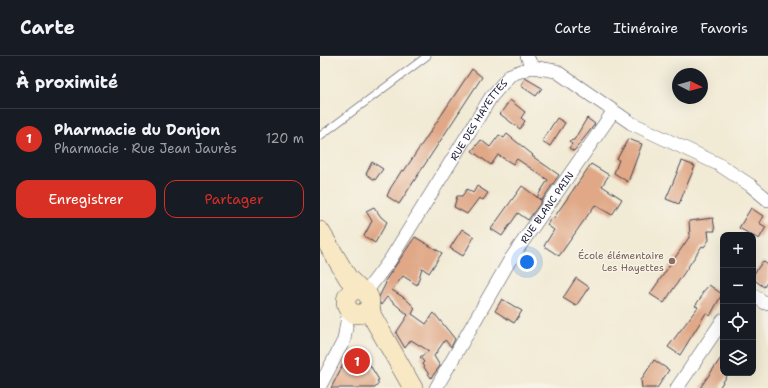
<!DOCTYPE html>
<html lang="fr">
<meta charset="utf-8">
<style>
body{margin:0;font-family:"Shantell Sans",sans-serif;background:#20242c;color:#f1f3f6}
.controls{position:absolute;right:12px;bottom:12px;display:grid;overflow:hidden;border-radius:8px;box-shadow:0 4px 16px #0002}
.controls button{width:36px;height:36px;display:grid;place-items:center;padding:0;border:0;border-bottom:1px solid #363941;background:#171b24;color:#f1f3f6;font:20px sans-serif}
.compass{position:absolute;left:352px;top:12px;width:36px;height:36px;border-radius:50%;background:#171b24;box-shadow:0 4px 16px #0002;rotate:96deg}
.you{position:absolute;left:207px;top:206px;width:14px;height:14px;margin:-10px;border:3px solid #fff;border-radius:50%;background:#1a73e8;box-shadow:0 0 0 6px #1a73e833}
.badge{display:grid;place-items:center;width:26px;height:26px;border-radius:50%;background:#d93025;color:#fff;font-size:13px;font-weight:700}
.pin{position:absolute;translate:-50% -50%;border:2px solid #fff;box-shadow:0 1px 4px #0006}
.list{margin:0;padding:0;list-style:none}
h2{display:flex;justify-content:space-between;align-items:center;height:52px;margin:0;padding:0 16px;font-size:17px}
h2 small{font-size:13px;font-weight:400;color:#9ea1a6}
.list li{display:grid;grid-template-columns:26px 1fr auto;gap:12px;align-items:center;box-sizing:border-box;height:60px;padding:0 16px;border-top:1px solid #363941}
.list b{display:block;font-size:15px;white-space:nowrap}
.list p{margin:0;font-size:13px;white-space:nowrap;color:#9ea1a6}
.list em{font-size:13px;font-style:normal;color:#9ea1a6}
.actions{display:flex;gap:8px;padding:12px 16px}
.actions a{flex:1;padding:9px 0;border:1px solid #d93025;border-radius:12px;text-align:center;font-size:14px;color:#d93025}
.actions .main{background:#d93025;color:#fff}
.icon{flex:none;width:22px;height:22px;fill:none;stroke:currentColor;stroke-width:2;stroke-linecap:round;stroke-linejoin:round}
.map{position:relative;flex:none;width:448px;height:332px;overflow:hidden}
header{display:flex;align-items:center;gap:24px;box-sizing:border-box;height:56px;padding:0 20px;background:#171b24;border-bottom:1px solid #363941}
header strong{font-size:19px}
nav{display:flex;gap:22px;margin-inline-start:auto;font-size:14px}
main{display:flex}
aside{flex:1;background:#171b24}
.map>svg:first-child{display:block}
.building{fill:#e0a887}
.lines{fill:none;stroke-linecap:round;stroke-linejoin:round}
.lane-casing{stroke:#414052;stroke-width:8}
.street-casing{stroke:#414052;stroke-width:14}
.secondary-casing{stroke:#414052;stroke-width:20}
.lane{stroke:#fff;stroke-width:7}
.street{stroke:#fff;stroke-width:13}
.secondary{stroke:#f8e8c3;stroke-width:19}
.education-dot{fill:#8d6e63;stroke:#f7f3e8;stroke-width:1.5}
.labels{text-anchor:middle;stroke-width:3;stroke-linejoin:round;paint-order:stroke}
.street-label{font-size:10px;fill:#22223b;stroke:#f7f3e8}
.education-label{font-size:10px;fill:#785e54;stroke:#f7f3e8;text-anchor:end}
</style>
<header>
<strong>Carte</strong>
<nav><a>Carte</a><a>Itinéraire</a><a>Favoris</a></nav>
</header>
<main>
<aside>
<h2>À proximité<small></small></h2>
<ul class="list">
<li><span class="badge">1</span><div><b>Pharmacie du Donjon</b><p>Pharmacie · Rue Jean Jaurès</p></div><em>120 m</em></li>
</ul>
<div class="actions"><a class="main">Enregistrer</a><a>Partager</a></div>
</aside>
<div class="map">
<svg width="448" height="332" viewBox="0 0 448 332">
<rect width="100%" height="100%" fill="#f7f3e8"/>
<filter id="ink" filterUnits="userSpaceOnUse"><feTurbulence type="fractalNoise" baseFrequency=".025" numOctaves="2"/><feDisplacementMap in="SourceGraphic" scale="8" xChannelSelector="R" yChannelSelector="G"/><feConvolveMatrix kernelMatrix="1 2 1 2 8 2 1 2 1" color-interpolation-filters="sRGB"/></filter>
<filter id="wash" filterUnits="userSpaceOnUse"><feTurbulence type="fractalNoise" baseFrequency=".012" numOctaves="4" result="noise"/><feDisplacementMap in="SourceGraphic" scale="16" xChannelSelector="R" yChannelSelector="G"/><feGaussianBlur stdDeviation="0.9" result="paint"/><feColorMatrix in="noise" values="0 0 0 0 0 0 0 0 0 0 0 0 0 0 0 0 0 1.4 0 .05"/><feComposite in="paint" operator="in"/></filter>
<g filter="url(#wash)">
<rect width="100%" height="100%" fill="#f1ead4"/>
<g id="blocks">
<!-- building -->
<path class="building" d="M152 13 162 21 79 148 67 140 70 133 82 114 84 115Z
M205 22 222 32 216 40 201 30Z
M190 44 205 56 201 62 205 65 200 73 180 58Z
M237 62 245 67 230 90 222 85Z
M267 62 275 68 254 95 249 92 252 88 249 85 254 84Z
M187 78 213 99 212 100 239 119 222 144 217 141 228 124 197 103 193 108 178 99 171 109 152 95 161 84 170 91 179 79 184 82Z
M308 83 322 88 308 126 294 117 299 104 297 103Z
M362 105 375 110 359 148 346 143Z
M52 106 63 113 55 124 46 118Z
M271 108 289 119 282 130 302 143 292 159 275 149 239 200 224 190 234 174 227 169 231 162 233 163Z
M157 130 168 137 163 144 159 142 147 158 134 151 137 140H142L147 133 153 137Z
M202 130 222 145 208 164 198 157 182 180 171 173Z
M54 151 61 161 67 166 55 187 44 180 52 165 46 155Z
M431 152 443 160 439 167 446 171 439 183 419 172Z
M393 162 395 175H388L389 184 384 191 382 190 344 247 330 238 370 180 369 165Z
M142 173 154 181 143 200 130 192Z
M95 181 122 197 109 217 102 212 97 229 83 220 72 234 86 243 95 252 92 258 106 268 114 257 135 283 131 291 125 284 114 300 120 310 111 322 102 308 104 306 100 301 109 295 91 284 85 292 76 277 88 259 67 241 61 249 58 243 66 227 65 225Z
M443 205 448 209V225L444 231 433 223V219Z
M256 222 269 231 256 250 243 242Z
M389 229 402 238 390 260 386 257 360 299 348 291 378 251 375 250 382 240V237Z
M182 243 202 255 194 267 175 255Z
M33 294 45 301 59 324 57 325 59 327 55 332H11L30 295 32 296Z
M403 299V317H409L399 332H380Z
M334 304 349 314 337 332H322L321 324Z"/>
</g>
</g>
<g filter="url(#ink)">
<use href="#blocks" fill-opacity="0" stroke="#414052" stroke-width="1"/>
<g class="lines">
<defs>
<path id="lane" d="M0 80 107 0"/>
<g id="street">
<path d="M207 0 212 11"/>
<path id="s1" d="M46 236 70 204 171 41 190 19 212 11 236 15 311 67 398 108 430 129 448 144"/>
<path d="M433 239 445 247 448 246"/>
<path d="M0 330 24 284 29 253"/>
<path id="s2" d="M116 332 190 204 293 56"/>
<path d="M357 332 403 264"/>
</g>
<path id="secondary" d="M0 175 28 222 40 234
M26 246a12 12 0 1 1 24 0a12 12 0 1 1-24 0Z
M50 250 52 260 93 332"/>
</defs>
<!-- lane casing -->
<use href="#lane" class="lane-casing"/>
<!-- street casing -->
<use href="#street" class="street-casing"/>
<!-- secondary casing -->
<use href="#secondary" class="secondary-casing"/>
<!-- lane -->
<use href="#lane" class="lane"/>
<!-- street -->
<use href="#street" class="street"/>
<!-- secondary -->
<use href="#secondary" class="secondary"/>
</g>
</g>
<!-- markers -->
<circle class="education-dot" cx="352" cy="205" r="4"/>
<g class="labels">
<!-- street labels -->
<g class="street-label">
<text dy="4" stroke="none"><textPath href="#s1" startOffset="206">RUE DES HAYETTES</textPath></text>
<text dy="4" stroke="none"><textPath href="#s2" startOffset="212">RUE BLANC PAIN</textPath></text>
</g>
<!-- education labels -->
<g class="education-label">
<text x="344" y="203">École élémentaire<tspan x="344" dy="12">Les Hayettes</tspan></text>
</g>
</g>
</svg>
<div class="controls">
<button>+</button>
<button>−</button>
<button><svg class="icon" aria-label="locate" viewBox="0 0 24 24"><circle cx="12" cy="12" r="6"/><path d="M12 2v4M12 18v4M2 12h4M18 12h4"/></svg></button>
<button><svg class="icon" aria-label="layers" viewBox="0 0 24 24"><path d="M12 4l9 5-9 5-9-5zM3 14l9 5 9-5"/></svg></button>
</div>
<svg class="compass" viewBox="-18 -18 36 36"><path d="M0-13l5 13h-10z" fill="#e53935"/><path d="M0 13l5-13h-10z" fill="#9ea1a6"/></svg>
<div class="you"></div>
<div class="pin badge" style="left:37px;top:305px">1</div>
</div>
</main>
